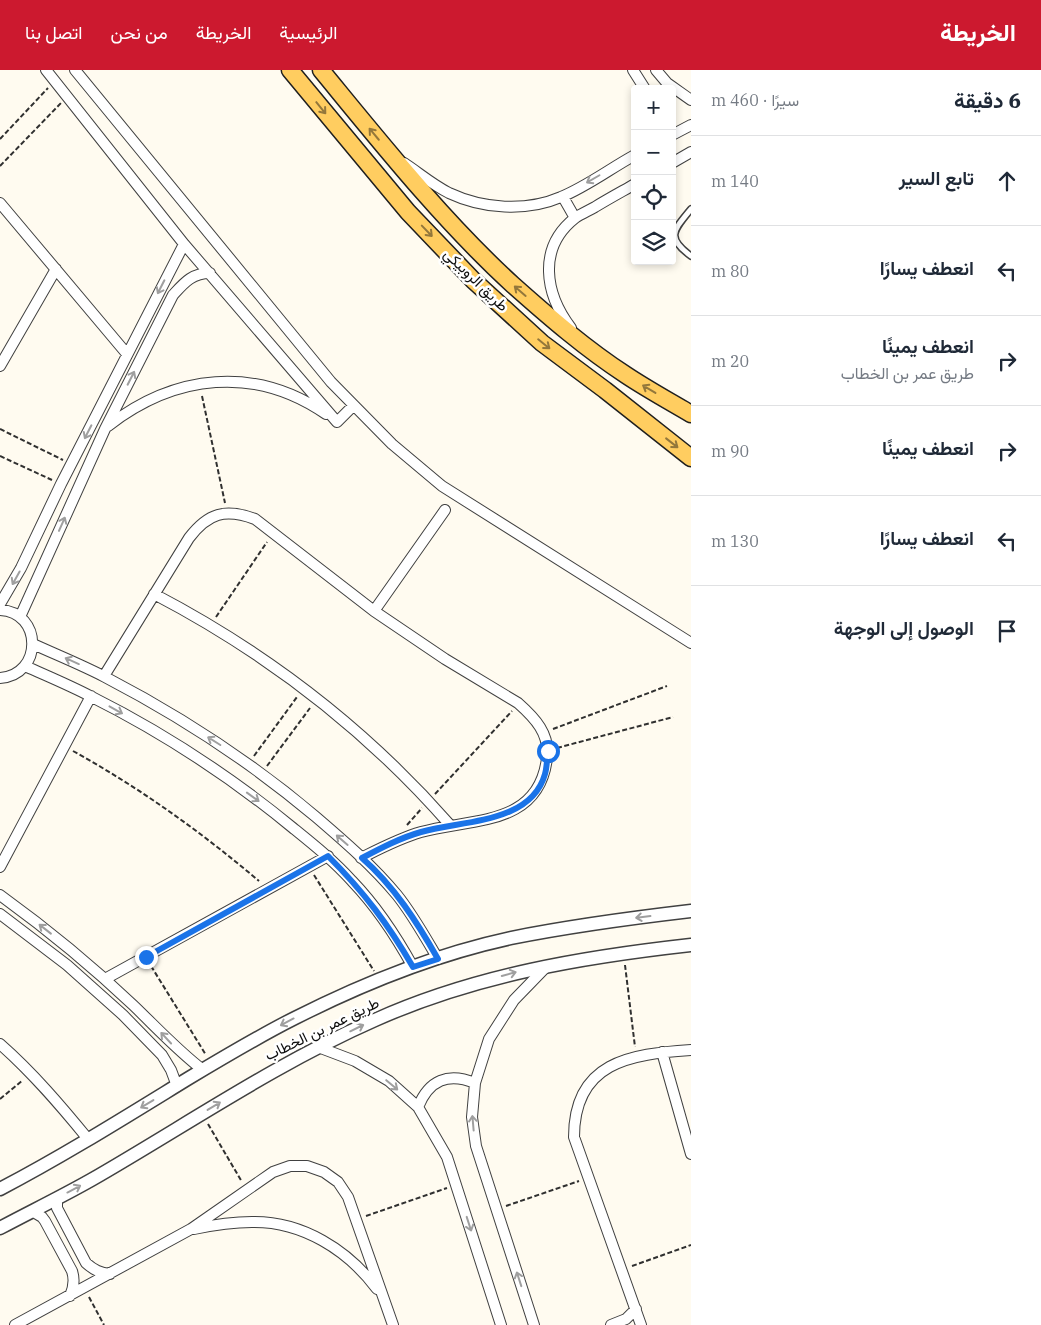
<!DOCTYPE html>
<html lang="ar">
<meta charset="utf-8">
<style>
body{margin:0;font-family:"IBM Plex Serif",Vazirmatn,serif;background:#f6f6f7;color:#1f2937;direction:rtl}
.controls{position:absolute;right:15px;top:15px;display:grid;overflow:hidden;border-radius:5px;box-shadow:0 2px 8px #0003}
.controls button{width:45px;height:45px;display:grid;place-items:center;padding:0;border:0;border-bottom:1px solid #e0e1e3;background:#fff;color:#1f2937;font:25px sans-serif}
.stop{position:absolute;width:15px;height:15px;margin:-11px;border:4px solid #1a73e8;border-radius:50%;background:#fff}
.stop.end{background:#1a73e8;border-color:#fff;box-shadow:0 1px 5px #0008}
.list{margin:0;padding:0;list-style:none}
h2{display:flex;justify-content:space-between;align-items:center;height:65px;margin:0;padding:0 20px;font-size:21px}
h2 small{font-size:16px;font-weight:400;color:#747a83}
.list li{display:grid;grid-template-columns:32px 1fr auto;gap:15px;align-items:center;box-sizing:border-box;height:90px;padding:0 20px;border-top:1px solid #e0e1e3}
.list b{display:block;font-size:19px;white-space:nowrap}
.list p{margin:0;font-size:16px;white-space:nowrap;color:#747a83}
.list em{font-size:16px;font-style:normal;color:#747a83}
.icon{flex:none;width:28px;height:28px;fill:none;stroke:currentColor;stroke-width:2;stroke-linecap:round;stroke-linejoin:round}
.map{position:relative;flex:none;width:691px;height:1255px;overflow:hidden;direction:ltr}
header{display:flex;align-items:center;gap:30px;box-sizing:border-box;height:70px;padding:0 25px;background:#cc192f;color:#fff}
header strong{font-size:24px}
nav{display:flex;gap:28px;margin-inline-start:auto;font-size:18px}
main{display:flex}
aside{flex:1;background:#fff}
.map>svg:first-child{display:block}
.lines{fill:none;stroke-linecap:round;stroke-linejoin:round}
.service-casing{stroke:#414141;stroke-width:8}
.minor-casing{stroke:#414141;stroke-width:12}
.tertiary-casing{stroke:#414141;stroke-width:15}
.primary-casing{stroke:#1f1f1f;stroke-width:19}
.path{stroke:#303030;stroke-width:2;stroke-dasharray:5 2.5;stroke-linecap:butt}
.service{stroke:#fff;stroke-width:5}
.minor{stroke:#fff;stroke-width:10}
.tertiary{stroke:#fff;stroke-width:12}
.primary{stroke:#ffcd60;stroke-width:16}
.oneway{stroke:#93773b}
.oneway2{stroke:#9f9f9f}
.route{stroke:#1a73e8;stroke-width:6}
.labels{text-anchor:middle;stroke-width:5;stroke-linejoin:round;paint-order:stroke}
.street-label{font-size:15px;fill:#0e0e0e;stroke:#fff}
</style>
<header>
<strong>الخريطة</strong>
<nav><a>الرئيسية</a><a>الخريطة</a><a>من نحن</a><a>اتصل بنا</a></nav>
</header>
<main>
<aside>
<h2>6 دقيقة<small>سيرًا · 460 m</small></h2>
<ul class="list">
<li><svg class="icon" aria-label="ahead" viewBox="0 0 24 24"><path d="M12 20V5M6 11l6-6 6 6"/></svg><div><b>تابع السير</b></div><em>140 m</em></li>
<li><svg class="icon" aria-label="left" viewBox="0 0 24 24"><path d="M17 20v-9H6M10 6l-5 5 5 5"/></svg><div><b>انعطف يسارًا</b></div><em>80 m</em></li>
<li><svg class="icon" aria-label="right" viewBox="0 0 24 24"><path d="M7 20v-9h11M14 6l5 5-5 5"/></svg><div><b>انعطف يمينًا</b><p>طريق عمر بن الخطاب</p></div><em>20 m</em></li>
<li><svg class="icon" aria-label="right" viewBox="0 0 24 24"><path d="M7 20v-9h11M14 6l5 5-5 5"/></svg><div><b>انعطف يمينًا</b></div><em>90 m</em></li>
<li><svg class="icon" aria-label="left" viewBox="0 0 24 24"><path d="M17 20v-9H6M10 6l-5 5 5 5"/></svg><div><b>انعطف يسارًا</b></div><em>130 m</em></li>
<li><svg class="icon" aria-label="arrive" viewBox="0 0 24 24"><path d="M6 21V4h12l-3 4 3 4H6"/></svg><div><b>الوصول إلى الوجهة</b></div></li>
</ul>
</aside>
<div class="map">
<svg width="691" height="1255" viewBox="0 0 691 1255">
<rect width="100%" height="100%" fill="#fffbf0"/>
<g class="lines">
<defs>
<path id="service" d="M691 139C674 160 665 167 691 186"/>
<path id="minor" d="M46 0 184 174 337 352
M75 0 331 312 392 374 442 416 691 573
M633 0 645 19
M656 0 667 13 691 30
M672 65 691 55
M404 93C419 103 433 115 449 123 483 139 526 142 561 127 586 117 611 98 635 85
M672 93 691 82
M563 127 575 148
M0 133 127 284
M571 258C545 224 537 178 575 148 581 144 588 141 595 137 608 129 621 122 635 114
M0 296 56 199
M337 352 353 336
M108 356C175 304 255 295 326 344
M154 524C267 583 366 659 450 755
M0 534 21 498 61 414 184 174
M0 540C43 542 43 605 0 608
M374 541 445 440
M20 547 105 359 173 225C184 213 192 203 210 203
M33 574C57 585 82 595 105 607 180 646 251 692 316 747 344 771 373 796 397 825 413 845 425 867 438 889
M25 596C47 606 69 615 90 626 162 662 231 707 293 758 314 775 334 791 352 811 377 837 396 866 413 897
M104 606 189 468C208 443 225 438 255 449L374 541 445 589 518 633C535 648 550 664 547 688 539 757 471 748 421 762 400 768 381 778 361 788
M0 797 91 626
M0 825C47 859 91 895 133 935 156 957 177 980 203 1000
M0 844 67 895 123 945 162 985 171 1000 177 1016
M105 909 328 786
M0 974C33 1003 61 1036 88 1069
M318 977 355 991 389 1011 418 1037 447 1087 501 1255
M662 982 691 1084
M418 1037C429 1010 448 1002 475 1013
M57 1128V1138L86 1193C94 1200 100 1203 110 1204
M32 1141 42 1147 45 1151 72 1201C75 1210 74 1217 70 1226
M194 1159C213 1155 232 1152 252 1152 302 1151 348 1180 377 1219
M15 1255 191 1159 273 1102 290 1096H307L324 1102 338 1112 348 1127 393 1255
M534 1255 476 1076 472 1047 475 1013 489 969 514 930 547 896
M611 1255 626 1249 636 1239
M641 1255 574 1067C574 992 630 984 691 980"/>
<path id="tertiary" d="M0 1119C65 1085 127 1046 189 1008 224 987 259 966 295 948 362 914 437 884 511 868 571 856 631 848 691 841
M0 1158C30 1142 61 1127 91 1110 185 1056 275 994 375 950 475 905 583 887 691 875"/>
<path id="primary" d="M290 0 408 142 473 210 542 273 605 320 691 388
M321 0C381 73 443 151 513 215 549 247 586 279 626 305 647 319 669 331 691 344"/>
</defs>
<!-- service casing -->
<use href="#service" class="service-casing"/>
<!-- minor casing -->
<use href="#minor" class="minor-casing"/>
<!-- tertiary casing -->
<use href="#tertiary" class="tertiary-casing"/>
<!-- primary casing -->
<use href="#primary" class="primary-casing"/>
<!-- path -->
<path class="path" d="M0 69 48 18
M0 96 61 33
M202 326 225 433
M0 359 63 390
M0 386 52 410
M216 547 267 472
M553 659 667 616
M557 678 673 647
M73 681C140 718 201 762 259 811
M254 686 297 627
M267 696 310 638
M435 724 512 641
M407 755 422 738
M314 805 374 901
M625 895 635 977
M151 896 206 985
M0 1029 23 1010
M208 1054 242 1112
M506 1136 579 1111
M366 1146 447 1118
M632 1196 691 1175
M89 1227 104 1255"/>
<!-- service -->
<use href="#service" class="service"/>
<!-- minor -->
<use href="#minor" class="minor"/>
<!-- tertiary -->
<use href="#tertiary" class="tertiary"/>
<!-- primary -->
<use href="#primary" class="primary"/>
</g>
<!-- one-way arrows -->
<defs><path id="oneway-shaft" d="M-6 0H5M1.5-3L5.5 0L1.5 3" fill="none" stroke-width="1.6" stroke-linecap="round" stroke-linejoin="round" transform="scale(1.25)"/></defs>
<g class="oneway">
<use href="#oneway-shaft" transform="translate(321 38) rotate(51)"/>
<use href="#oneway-shaft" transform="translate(374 64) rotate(-130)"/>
<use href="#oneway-shaft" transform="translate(427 161) rotate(46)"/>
<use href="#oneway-shaft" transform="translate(520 221) rotate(-139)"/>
<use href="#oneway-shaft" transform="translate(544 274) rotate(39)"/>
<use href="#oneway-shaft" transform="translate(649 319) rotate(-149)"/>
<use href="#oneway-shaft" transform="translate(672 373) rotate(38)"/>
</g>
<g class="oneway2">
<use href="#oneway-shaft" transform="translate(593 109) rotate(150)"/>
<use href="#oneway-shaft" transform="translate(161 217) rotate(117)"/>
<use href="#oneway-shaft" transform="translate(131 308) rotate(-63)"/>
<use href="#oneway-shaft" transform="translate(88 362) rotate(117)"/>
<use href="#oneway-shaft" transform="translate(62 454) rotate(-66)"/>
<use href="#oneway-shaft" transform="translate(16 508) rotate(119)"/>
<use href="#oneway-shaft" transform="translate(72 591) rotate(-156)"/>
<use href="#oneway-shaft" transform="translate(116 640) rotate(29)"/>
<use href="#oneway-shaft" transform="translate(214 671) rotate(-148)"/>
<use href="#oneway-shaft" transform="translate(253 727) rotate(36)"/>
<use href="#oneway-shaft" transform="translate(342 770) rotate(-139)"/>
<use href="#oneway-shaft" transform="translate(643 847) rotate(173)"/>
<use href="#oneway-shaft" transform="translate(45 859) rotate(-142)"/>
<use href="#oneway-shaft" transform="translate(509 904) rotate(-16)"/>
<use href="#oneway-shaft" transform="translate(287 952) rotate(152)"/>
<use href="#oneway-shaft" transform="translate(357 958) rotate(-26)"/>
<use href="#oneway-shaft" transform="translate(166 968) rotate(-133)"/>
<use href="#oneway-shaft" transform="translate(392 1015) rotate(40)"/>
<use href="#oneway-shaft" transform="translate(147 1034) rotate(149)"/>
<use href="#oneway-shaft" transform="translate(214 1036) rotate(-31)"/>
<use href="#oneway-shaft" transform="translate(473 1053) rotate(-95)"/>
<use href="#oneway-shaft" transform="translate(74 1119) rotate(-28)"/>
<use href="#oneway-shaft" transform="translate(469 1154) rotate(72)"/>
<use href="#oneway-shaft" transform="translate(519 1209) rotate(-108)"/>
</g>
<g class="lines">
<!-- route -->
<path class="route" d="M146 887 328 786C364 822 388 854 413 897L438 889C417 852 394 816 362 788 381 778 400 768 421 762 462 750 531 754 545 704 547 697 547 688 548 681"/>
</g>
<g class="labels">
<!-- street labels -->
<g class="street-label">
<text transform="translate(476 210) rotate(44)" y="5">طريق الروبيكي</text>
<text transform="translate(322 959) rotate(-26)" y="5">طريق عمر بن الخطاب</text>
</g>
</g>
</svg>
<div class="controls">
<button>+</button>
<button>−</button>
<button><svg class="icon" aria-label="locate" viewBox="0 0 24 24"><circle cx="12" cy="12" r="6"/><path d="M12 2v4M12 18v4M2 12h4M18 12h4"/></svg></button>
<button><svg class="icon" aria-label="layers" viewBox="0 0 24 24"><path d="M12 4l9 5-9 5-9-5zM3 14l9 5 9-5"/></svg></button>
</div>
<div class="stop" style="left:548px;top:681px"></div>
<div class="stop end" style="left:146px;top:887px"></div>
</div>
</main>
